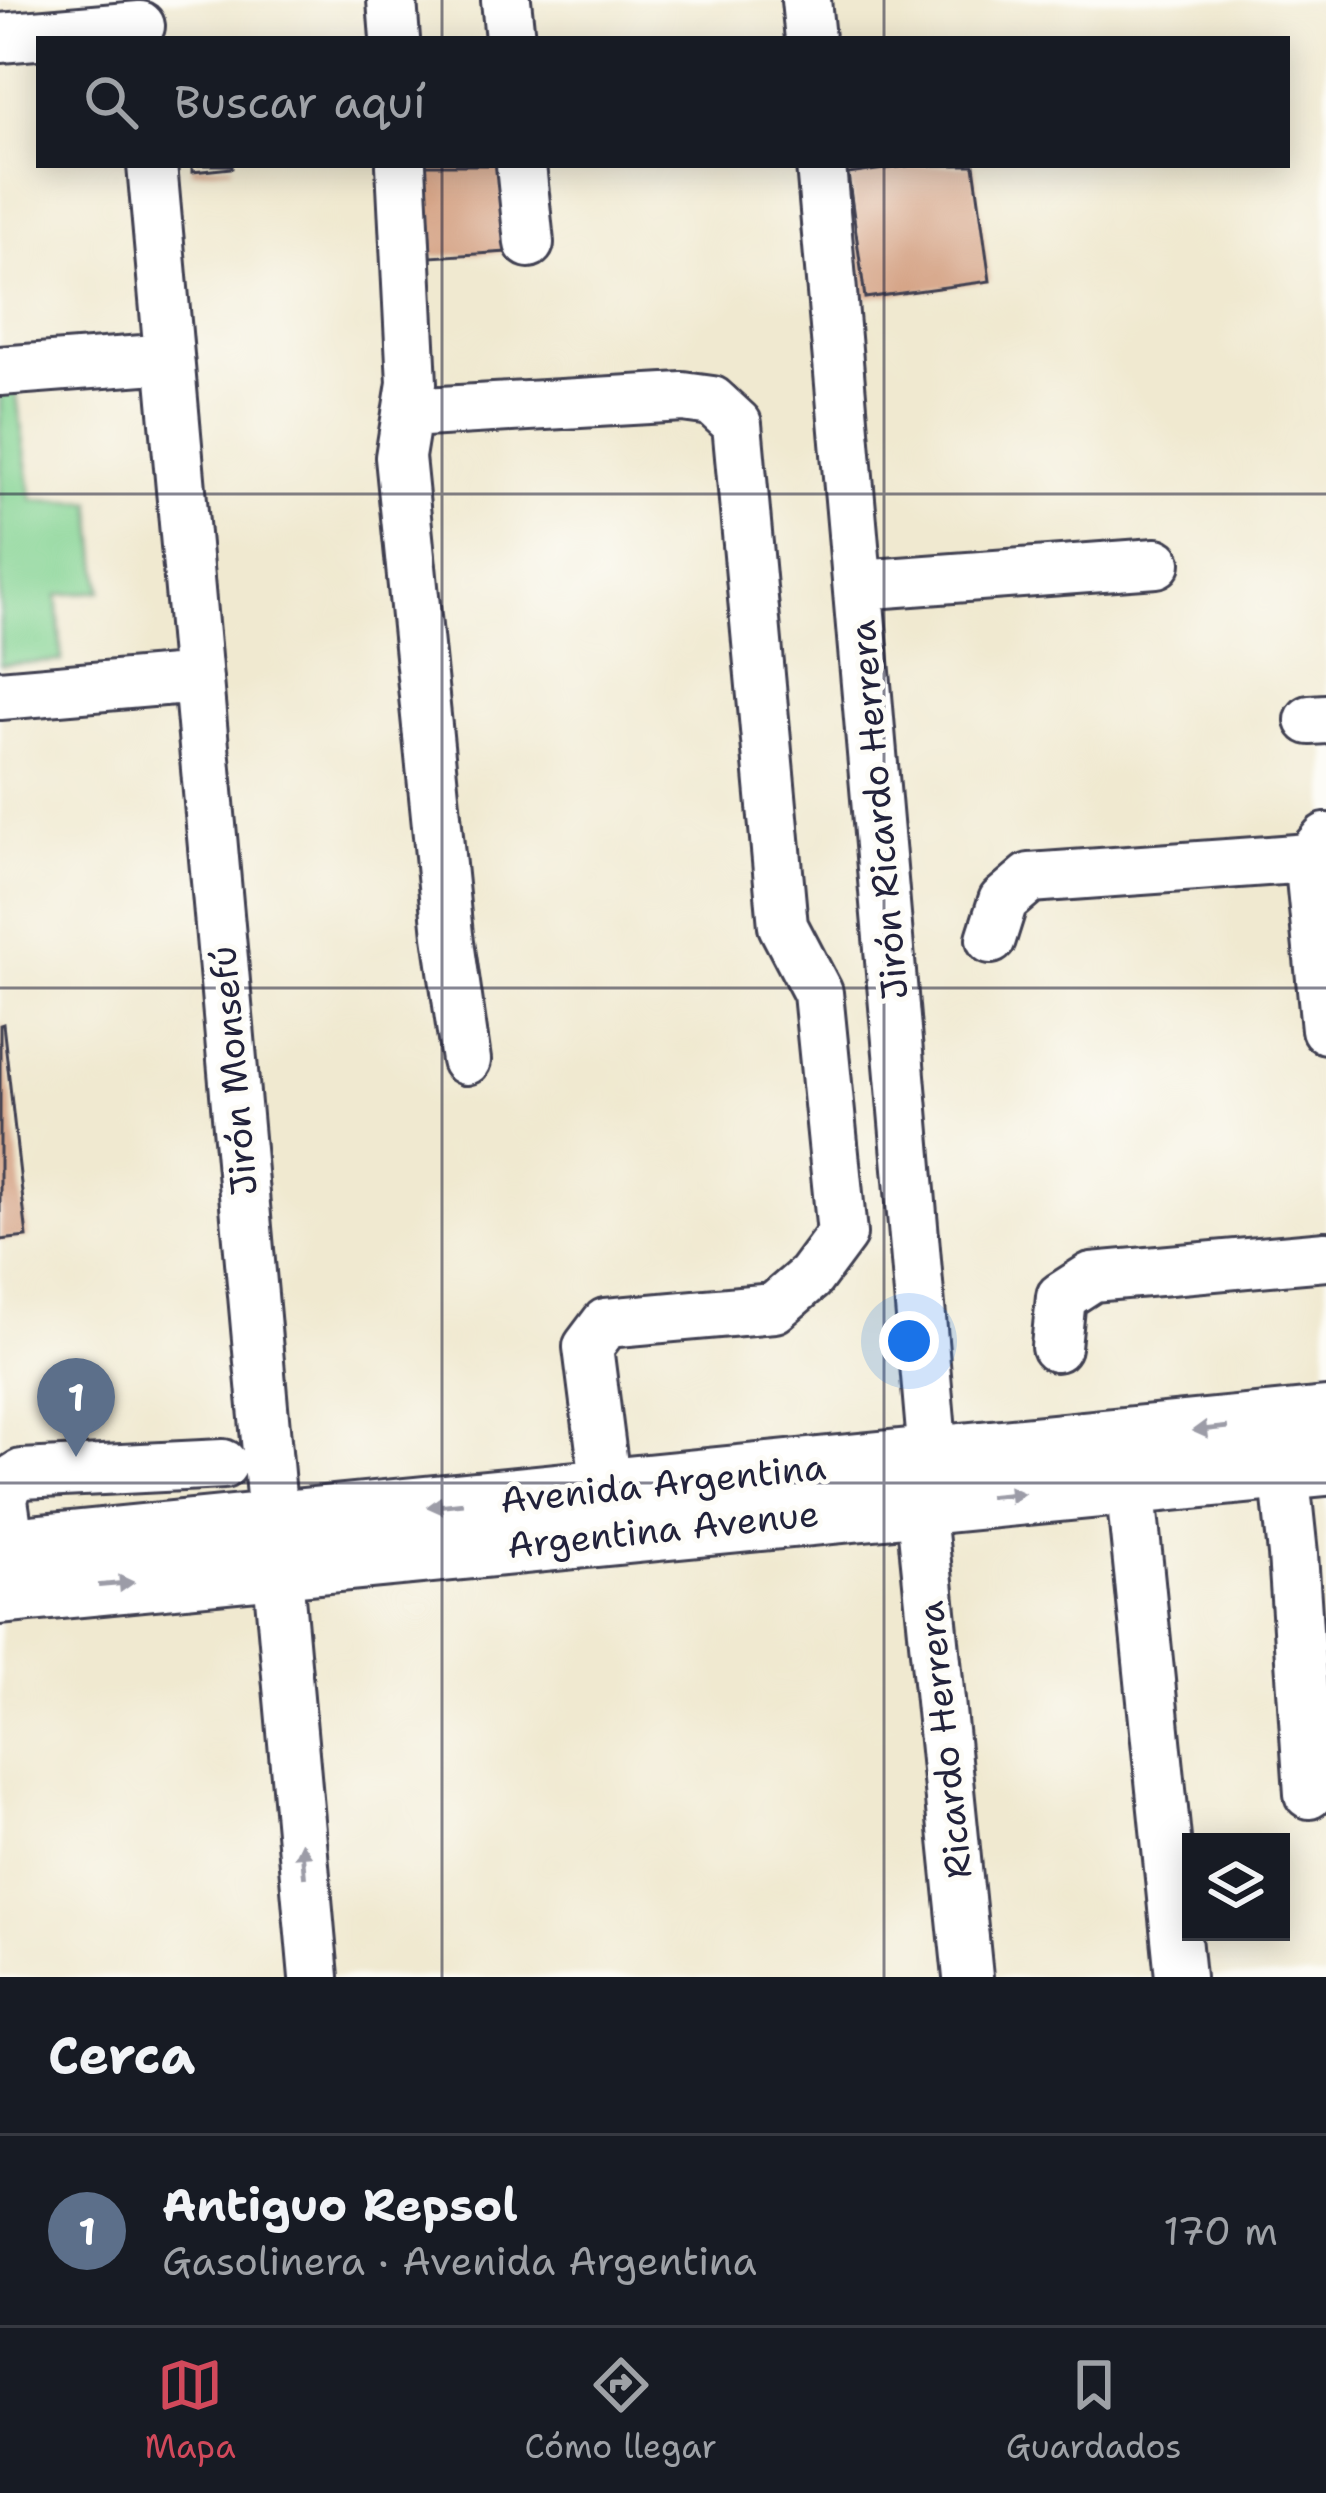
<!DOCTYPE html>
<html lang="es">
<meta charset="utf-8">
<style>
body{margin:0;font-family:"Shantell Sans",sans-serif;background:#242831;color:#f1f3f6}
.controls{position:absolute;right:36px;bottom:36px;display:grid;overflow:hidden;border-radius:0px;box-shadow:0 6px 30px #0003}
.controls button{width:108px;height:108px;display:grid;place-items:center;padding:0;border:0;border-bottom:3px solid #363941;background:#171b24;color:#f1f3f6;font:60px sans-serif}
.you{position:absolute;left:909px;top:1341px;width:42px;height:42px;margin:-30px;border:9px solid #fff;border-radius:50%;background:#1a73e8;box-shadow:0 0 0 18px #1a73e833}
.badge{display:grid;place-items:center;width:78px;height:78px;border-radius:50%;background:#d1495b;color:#fff;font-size:39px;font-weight:700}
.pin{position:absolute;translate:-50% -99px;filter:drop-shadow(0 3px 6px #0008)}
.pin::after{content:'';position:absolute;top:63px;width:42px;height:36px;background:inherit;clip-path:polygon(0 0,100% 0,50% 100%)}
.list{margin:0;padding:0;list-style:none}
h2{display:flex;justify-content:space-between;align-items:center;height:156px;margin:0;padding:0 48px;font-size:51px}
h2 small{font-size:39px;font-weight:400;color:#9ea1a6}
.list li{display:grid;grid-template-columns:78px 1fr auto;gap:36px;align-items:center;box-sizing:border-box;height:192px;padding:0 48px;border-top:3px solid #363941}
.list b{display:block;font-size:45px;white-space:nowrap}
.list p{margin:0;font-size:39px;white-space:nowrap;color:#9ea1a6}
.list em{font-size:39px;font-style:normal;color:#9ea1a6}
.icon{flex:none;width:66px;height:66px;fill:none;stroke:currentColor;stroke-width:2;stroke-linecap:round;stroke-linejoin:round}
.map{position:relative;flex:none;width:1326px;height:1977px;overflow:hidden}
.search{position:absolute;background:#171b24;box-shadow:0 6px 30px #0003;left:36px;right:36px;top:36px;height:132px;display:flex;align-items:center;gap:30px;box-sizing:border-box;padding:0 42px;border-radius:0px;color:#9ea1a6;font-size:45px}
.sheet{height:348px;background:#171b24}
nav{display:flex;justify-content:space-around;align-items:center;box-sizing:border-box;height:168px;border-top:3px solid #363941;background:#171b24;font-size:33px;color:#9ea1a6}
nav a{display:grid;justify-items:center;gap:6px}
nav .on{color:#d1495b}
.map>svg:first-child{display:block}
.green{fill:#84d393;stroke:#537a67;stroke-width:3}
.building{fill:#d6a588}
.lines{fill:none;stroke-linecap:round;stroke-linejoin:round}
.minor-casing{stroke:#414051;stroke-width:54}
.major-casing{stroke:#414051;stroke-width:66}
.minor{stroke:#fff;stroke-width:48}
.major{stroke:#fff;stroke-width:60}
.oneway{fill:#9c9ca7}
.grid{fill:none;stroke:#22223b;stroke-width:3;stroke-opacity:0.55}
.labels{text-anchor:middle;stroke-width:10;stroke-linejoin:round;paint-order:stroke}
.street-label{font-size:36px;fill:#22223b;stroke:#fdfcf7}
</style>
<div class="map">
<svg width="1326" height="1977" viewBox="0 0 1326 1977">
<rect width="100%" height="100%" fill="#fdfcf7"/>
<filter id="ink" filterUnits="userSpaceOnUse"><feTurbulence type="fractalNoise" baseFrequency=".00833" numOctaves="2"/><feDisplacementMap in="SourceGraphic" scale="24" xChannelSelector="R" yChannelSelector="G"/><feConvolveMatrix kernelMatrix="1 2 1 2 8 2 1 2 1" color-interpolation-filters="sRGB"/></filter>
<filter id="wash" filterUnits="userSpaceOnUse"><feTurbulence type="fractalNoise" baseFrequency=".004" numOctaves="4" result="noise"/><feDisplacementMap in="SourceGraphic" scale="48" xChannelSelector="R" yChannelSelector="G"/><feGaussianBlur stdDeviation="2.7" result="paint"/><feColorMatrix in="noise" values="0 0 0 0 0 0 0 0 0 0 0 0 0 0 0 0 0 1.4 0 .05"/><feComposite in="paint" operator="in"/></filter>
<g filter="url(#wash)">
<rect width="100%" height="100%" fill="#f0e9d0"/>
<!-- green -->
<path class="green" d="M16 390 32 500 92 502 101 591 57 595 62 661 0 665V392Z"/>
<g id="blocks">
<!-- building -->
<path class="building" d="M192 165H232V168L192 172Z
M425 165H501L507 252 431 257Z
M913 165H974L990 281 865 298 848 174Z
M3 1024 27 1237 0 1240V1025Z"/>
</g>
</g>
<g filter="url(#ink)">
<use href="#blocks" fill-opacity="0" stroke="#414051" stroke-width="3"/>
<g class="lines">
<defs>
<path id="minor" d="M392 0 395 39
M506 0 510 39
M806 0 810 39
M0 38 140 26
M152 165 314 1977
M401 165 412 383 400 457 448 935 466 1060
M521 165 529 243
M821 165 933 1456
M0 371 169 358
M407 413 683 397 712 401 737 424 783 926 818 993 842 1234 810 1277 774 1308 606 1323 588 1347 606 1489
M859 585 1156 563
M0 695 198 678
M1310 720 1326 719
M1326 838 1309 858 1326 1029
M991 939 1003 901 1030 878 1309 858
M1056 1347 1061 1297 1092 1277 1326 1256
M1284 1469 1293 1554 1309 1794
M1130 1483 1180 1977
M920 1503 968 1977
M10 1548 3 1500 8 1483 22 1474 223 1464"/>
<path id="major" d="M0 1549 1326 1418
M0 1594 1326 1465"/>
</defs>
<!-- minor casing -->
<use href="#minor" class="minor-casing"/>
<!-- major casing -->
<use href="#major" class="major-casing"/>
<!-- minor -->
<use href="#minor" class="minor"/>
<!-- major -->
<use href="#major" class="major"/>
</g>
<!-- one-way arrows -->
<defs><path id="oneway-solid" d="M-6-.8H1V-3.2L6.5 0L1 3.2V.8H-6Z" transform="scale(3)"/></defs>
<g class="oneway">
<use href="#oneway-solid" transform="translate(1210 1429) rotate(174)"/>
<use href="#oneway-solid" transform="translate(1006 1495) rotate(-5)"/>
<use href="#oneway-solid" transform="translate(445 1505) rotate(174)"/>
<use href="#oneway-solid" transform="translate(116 1584) rotate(-5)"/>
<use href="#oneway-solid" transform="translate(303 1860) rotate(-95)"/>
</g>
</g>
<!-- grid -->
<path class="grid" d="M442 0V39M884 0V39M442 165V1977M884 165V1977M0 494H1326M0 988H1326M0 1483H1326"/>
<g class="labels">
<!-- street labels -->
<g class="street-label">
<text transform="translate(878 810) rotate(-95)" y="13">Jirón Ricardo Herrera</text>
<text transform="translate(233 1071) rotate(-95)" y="13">Jirón Monsefú</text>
<text transform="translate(663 1483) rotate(-6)" y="13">Avenida Argentina</text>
<text transform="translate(663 1529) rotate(-6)" y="13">Argentina Avenue</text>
<text transform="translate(944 1740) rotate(-96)" y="13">Ricardo Herrera</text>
</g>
</g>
</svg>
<div class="controls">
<button><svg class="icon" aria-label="layers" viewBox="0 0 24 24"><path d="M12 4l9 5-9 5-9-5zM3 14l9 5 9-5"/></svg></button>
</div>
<div class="you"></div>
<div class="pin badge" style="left:76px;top:1457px;background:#5c6f8a">1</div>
<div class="search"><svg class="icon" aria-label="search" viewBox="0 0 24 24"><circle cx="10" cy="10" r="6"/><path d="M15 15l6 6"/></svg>Buscar aquí</div>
</div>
<section class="sheet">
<h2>Cerca<small></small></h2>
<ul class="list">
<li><span class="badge" style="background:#5c6f8a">1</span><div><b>Antiguo Repsol</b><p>Gasolinera · Avenida Argentina</p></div><em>170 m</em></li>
</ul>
</section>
<nav>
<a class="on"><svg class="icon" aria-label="map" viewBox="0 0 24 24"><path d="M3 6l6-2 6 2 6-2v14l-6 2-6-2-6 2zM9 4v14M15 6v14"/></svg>Mapa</a>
<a><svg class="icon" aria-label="directions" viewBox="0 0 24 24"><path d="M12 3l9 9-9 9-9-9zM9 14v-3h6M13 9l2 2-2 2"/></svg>Cómo llegar</a>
<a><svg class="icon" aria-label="saved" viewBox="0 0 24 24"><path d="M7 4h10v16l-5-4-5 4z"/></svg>Guardados</a>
</nav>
